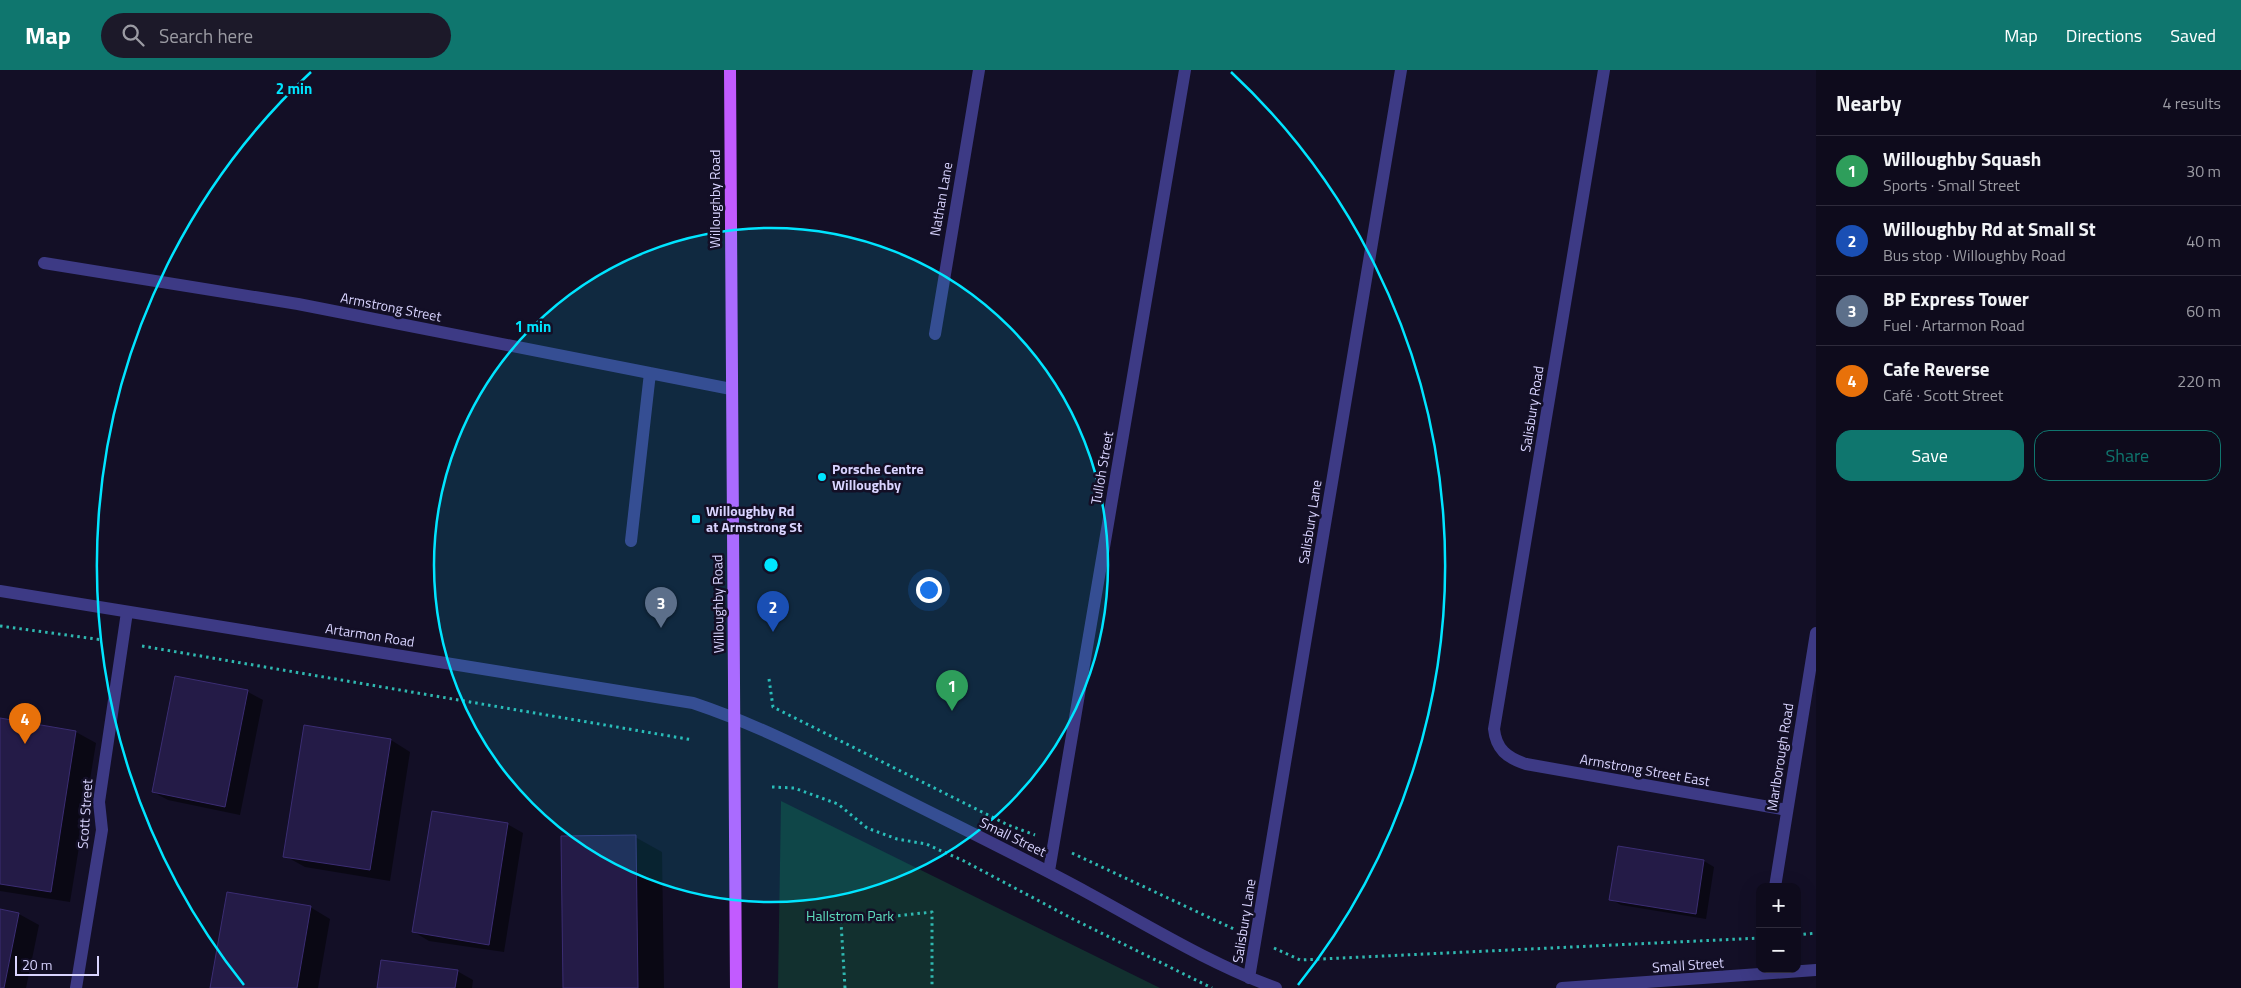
<!DOCTYPE html>
<meta charset="utf-8">
<style>
body{margin:0;font-family:"Titillium Web",sans-serif;background:#1c1929;color:#f1f3f6}
.controls{position:absolute;right:15px;bottom:15px;display:grid;overflow:hidden;border-radius:10px;box-shadow:0 5px 20px #0002}
.controls button{width:45px;height:45px;display:grid;place-items:center;padding:0;border:0;border-bottom:1px solid #2e2b3b;background:#0e0b1c;color:#f1f3f6;font:25px sans-serif}
.scale{position:absolute;left:15px;bottom:12px;width:84px;box-sizing:border-box;padding-left:5px;border:2px solid #d9d4ff;border-top:0;font-size:14px;line-height:18px;white-space:nowrap;color:#d9d4ff;-webkit-text-stroke:4px #130f26;paint-order:stroke}
.you{position:absolute;left:928px;top:519px;width:18px;height:18px;margin:-12px;border:4px solid #fff;border-radius:50%;background:#1a73e8;box-shadow:0 0 0 8px #1a73e833}
.badge{display:grid;place-items:center;width:32px;height:32px;border-radius:50%;background:#0f766e;color:#fff;font-size:16px;font-weight:700}
.pin{position:absolute;translate:-50% -41px;filter:drop-shadow(0 1px 2px #0008)}
.pin::after{content:'';position:absolute;top:26px;width:18px;height:15px;background:inherit;clip-path:polygon(0 0,100% 0,50% 100%)}
.list{margin:0;padding:0;list-style:none}
h2{display:flex;justify-content:space-between;align-items:center;height:65px;margin:0;padding:0 20px;font-size:21px}
h2 small{font-size:16px;font-weight:400;color:#9b9ba3}
.list li{display:grid;grid-template-columns:32px 1fr auto;gap:15px;align-items:center;box-sizing:border-box;height:70px;padding:0 20px;border-top:1px solid #2e2b3b}
.list b{display:block;font-size:19px;white-space:nowrap}
.list p{margin:0;font-size:16px;white-space:nowrap;color:#9b9ba3}
.list em{font-size:16px;font-style:normal;color:#9b9ba3}
.actions{display:flex;gap:10px;padding:15px 20px}
.actions a{flex:1;padding:11px 0;border:1px solid #0f766e;border-radius:15px;text-align:center;font-size:18px;color:#0f766e}
.actions .main{background:#0f766e;color:#fff}
.icon{flex:none;width:28px;height:28px;fill:none;stroke:currentColor;stroke-width:2;stroke-linecap:round;stroke-linejoin:round}
.map{position:relative;flex:none;width:1816px;height:918px;overflow:hidden}
header{display:flex;align-items:center;gap:30px;box-sizing:border-box;height:70px;padding:0 25px;background:#0f766e;color:#fff}
header strong{font-size:24px}
nav{display:flex;gap:28px;margin-inline-start:auto;font-size:18px}
.search{width:350px;height:45px;background:#1c1929;display:flex;align-items:center;gap:12px;box-sizing:border-box;padding:0 18px;border-radius:28px;color:#9b9ba3;font-size:19px}
main{display:flex}
aside{flex:1;background:#0e0b1c}
.map>svg:first-child{display:block}
.green{fill:#12302f}
.shadow{fill:#0007}
.building{fill:#241b47;stroke:#3b2d73}
.lines{fill:none;stroke-linecap:round;stroke-linejoin:round}
.path{stroke:#2fb8b0;stroke-width:3;stroke-dasharray:2.5 4;stroke-linecap:butt}
.minor{stroke:#3d3a85;stroke-width:12}
.major{stroke:#c25bff;stroke-width:12}
.ring{fill:none;stroke:#00e5ff;stroke-width:2.5}
.poi-dot{fill:#00e5ff;stroke:#130f26;stroke-width:2}
.labels{text-anchor:middle;stroke-width:5;stroke-linejoin:round;paint-order:stroke}
.street-label{font-size:14px;fill:#d9d4ff;stroke:#130f26}
.poi-label{font-size:14px;font-weight:bold;fill:#d9d4ff;stroke:#130f26;text-anchor:start}
.park-label{font-size:14px;fill:#5fe0c0;stroke:#130f26}
.centre{fill:#00e5ff;stroke:#130f26;stroke-width:2.5}
.ring-label{font-size:15px;text-anchor:middle;font-weight:bold;fill:#00e5ff;stroke:#130f26;stroke-width:5;stroke-linejoin:round;paint-order:stroke}
</style>
<header>
<strong>Map</strong>
<div class="search"><svg class="icon" aria-label="search" viewBox="0 0 24 24"><circle cx="10" cy="10" r="6"/><path d="M15 15l6 6"/></svg>Search here</div>
<nav><a>Map</a><a>Directions</a><a>Saved</a></nav>
</header>
<main>
<div class="map">
<svg width="1816" height="918" viewBox="0 0 1816 918">
<rect width="100%" height="100%" fill="#130f26"/>
<!-- green -->
<path class="green" d="M781 731 1160 918H778Z"/>
<!-- shadow -->
<path class="shadow" d="M176 607 248 622 263 630 240 745 168 730 153 722Z
M0 649 76 662 96 673 70 832 0 821Z
M391 670 410 682 390 811 305 797 285 786Z
M507 754 523 763 504 882 429 871 414 862Z
M635 767 662 782 664 918H564Z
M1704 791 1714 797 1706 849 1621 835 1610 829Z
M310 837 330 849 318 918H212Z
M0 840 19 844 39 855 26 918H0Z
M457 901 473 910 472 918H378Z"/>
<!-- building -->
<path class="building" d="M175 606 248 620 225 737 152 722Z
M0 648 76 661 51 822 0 814Z
M304 655 391 669 370 800 283 787Z
M432 741 508 753 489 875 412 862Z
M636 765 638 918H563L561 766Z
M1618 776 1704 790 1696 844 1609 830Z
M227 822 311 836 297 918H210Z
M0 839 19 843 4 918H0Z
M381 890 458 900 455 918H377Z"/>
<g class="lines">
<!-- path -->
<path class="path" d="M0 556 103 570
M142 576 693 670
M769 609 773 637 1008 755 1035 765
M772 717 794 718 838 734 867 758 897 769 926 774 964 791 1073 849 1212 918
M1072 783 1236 860
M1797 865 1816 863
M1274 878 1300 890 1760 868
M845 918 841 852 932 842V918"/>
<!-- minor -->
<path class="minor" d="M1604 0 1494 659C1496 679 1507 688 1526 694L1787 740
M44 193 298 234 731 319
M935 264 979 0
M631 471 650 303
M0 521 693 633C759 655 820 687 882 718 951 753 1020 786 1088 823 1149 856 1210 894 1276 918
M1049 801 1185 0
M1775 817 1816 563
M1249 908 1401 0
M76 918 102 760 99 732 127 542
M1562 918 1816 900"/>
<!-- major -->
<path class="major" d="M730 0 736 918"/>
</g>
<!-- distance rings -->
<circle cx="771" cy="495" r="337" fill="#00e5ff" fill-opacity=".12"/>
<g class="ring">
<circle cx="771" cy="495" r="337"/>
<path d="M244 915A674 674 0 0 1 311 2M1231 2A674 674 0 0 1 1298 915"/>
</g>
<!-- markers -->
<g class="poi-dot">
<circle cx="822" cy="407" r="5"/>
<rect x="691" y="444" width="10" height="10" rx="2.5"/>
</g>
<g class="labels">
<!-- street labels -->
<g class="street-label">
<text transform="translate(715 129) rotate(-90)" y="5">Willoughby Road</text>
<text transform="translate(941 129) rotate(-80)" y="5">Nathan Lane</text>
<text transform="translate(391 237) rotate(11)" y="5">Armstrong Street</text>
<text transform="translate(1532 339) rotate(-81)" y="5">Salisbury Road</text>
<text transform="translate(1102 398) rotate(-80)" y="5">Tulloh Street</text>
<text transform="translate(1310 452) rotate(-81)" y="5">Salisbury Lane</text>
<text transform="translate(718 534) rotate(-91)" y="5">Willoughby Road</text>
<text transform="translate(370 565) rotate(9)" y="5">Artarmon Road</text>
<text transform="translate(1780 687) rotate(-81)" y="5">Marlborough Road</text>
<text transform="translate(1645 700) rotate(10)" y="5">Armstrong Street East</text>
<text transform="translate(85 744) rotate(-86)" y="5">Scott Street</text>
<text transform="translate(1013 767) rotate(26)" y="5">Small Street</text>
<text transform="translate(1244 851) rotate(-81)" y="5">Salisbury Lane</text>
<text transform="translate(1688 895) rotate(-4)" y="5">Small Street</text>
</g>
<!-- poi labels -->
<g class="poi-label">
<text x="832" y="404">Porsche Centre<tspan x="832" dy="16">Willoughby</tspan></text>
<text x="706" y="446">Willoughby Rd<tspan x="706" dy="16">at Armstrong St</tspan></text>
</g>
<!-- park labels -->
<g class="park-label">
<text x="850" y="851">Hallstrom Park</text>
</g>
</g>
<circle cx="771" cy="495" r="8" class="centre"/>
<g class="ring-label">
<text x="294" y="24">2 min</text>
<text x="533" y="262">1 min</text>
</g>
</svg>
<div class="controls">
<button>+</button>
<button>−</button>
</div>
<div class="scale">20 m</div>
<div class="you"></div>
<div class="pin badge" style="left:952px;top:641px;background:#2e9e5b">1</div>
<div class="pin badge" style="left:773px;top:562px;background:#1a4fb4">2</div>
<div class="pin badge" style="left:661px;top:558px;background:#5c6f8a">3</div>
<div class="pin badge" style="left:25px;top:674px;background:#e8710a">4</div>
</div>
<aside>
<h2>Nearby<small>4 results</small></h2>
<ul class="list">
<li><span class="badge" style="background:#2e9e5b">1</span><div><b>Willoughby Squash</b><p>Sports · Small Street</p></div><em>30 m</em></li>
<li><span class="badge" style="background:#1a4fb4">2</span><div><b>Willoughby Rd at Small St</b><p>Bus stop · Willoughby Road</p></div><em>40 m</em></li>
<li><span class="badge" style="background:#5c6f8a">3</span><div><b>BP Express Tower</b><p>Fuel · Artarmon Road</p></div><em>60 m</em></li>
<li><span class="badge" style="background:#e8710a">4</span><div><b>Cafe Reverse</b><p>Café · Scott Street</p></div><em>220 m</em></li>
</ul>
<div class="actions"><a class="main">Save</a><a>Share</a></div>
</aside>
</main>
